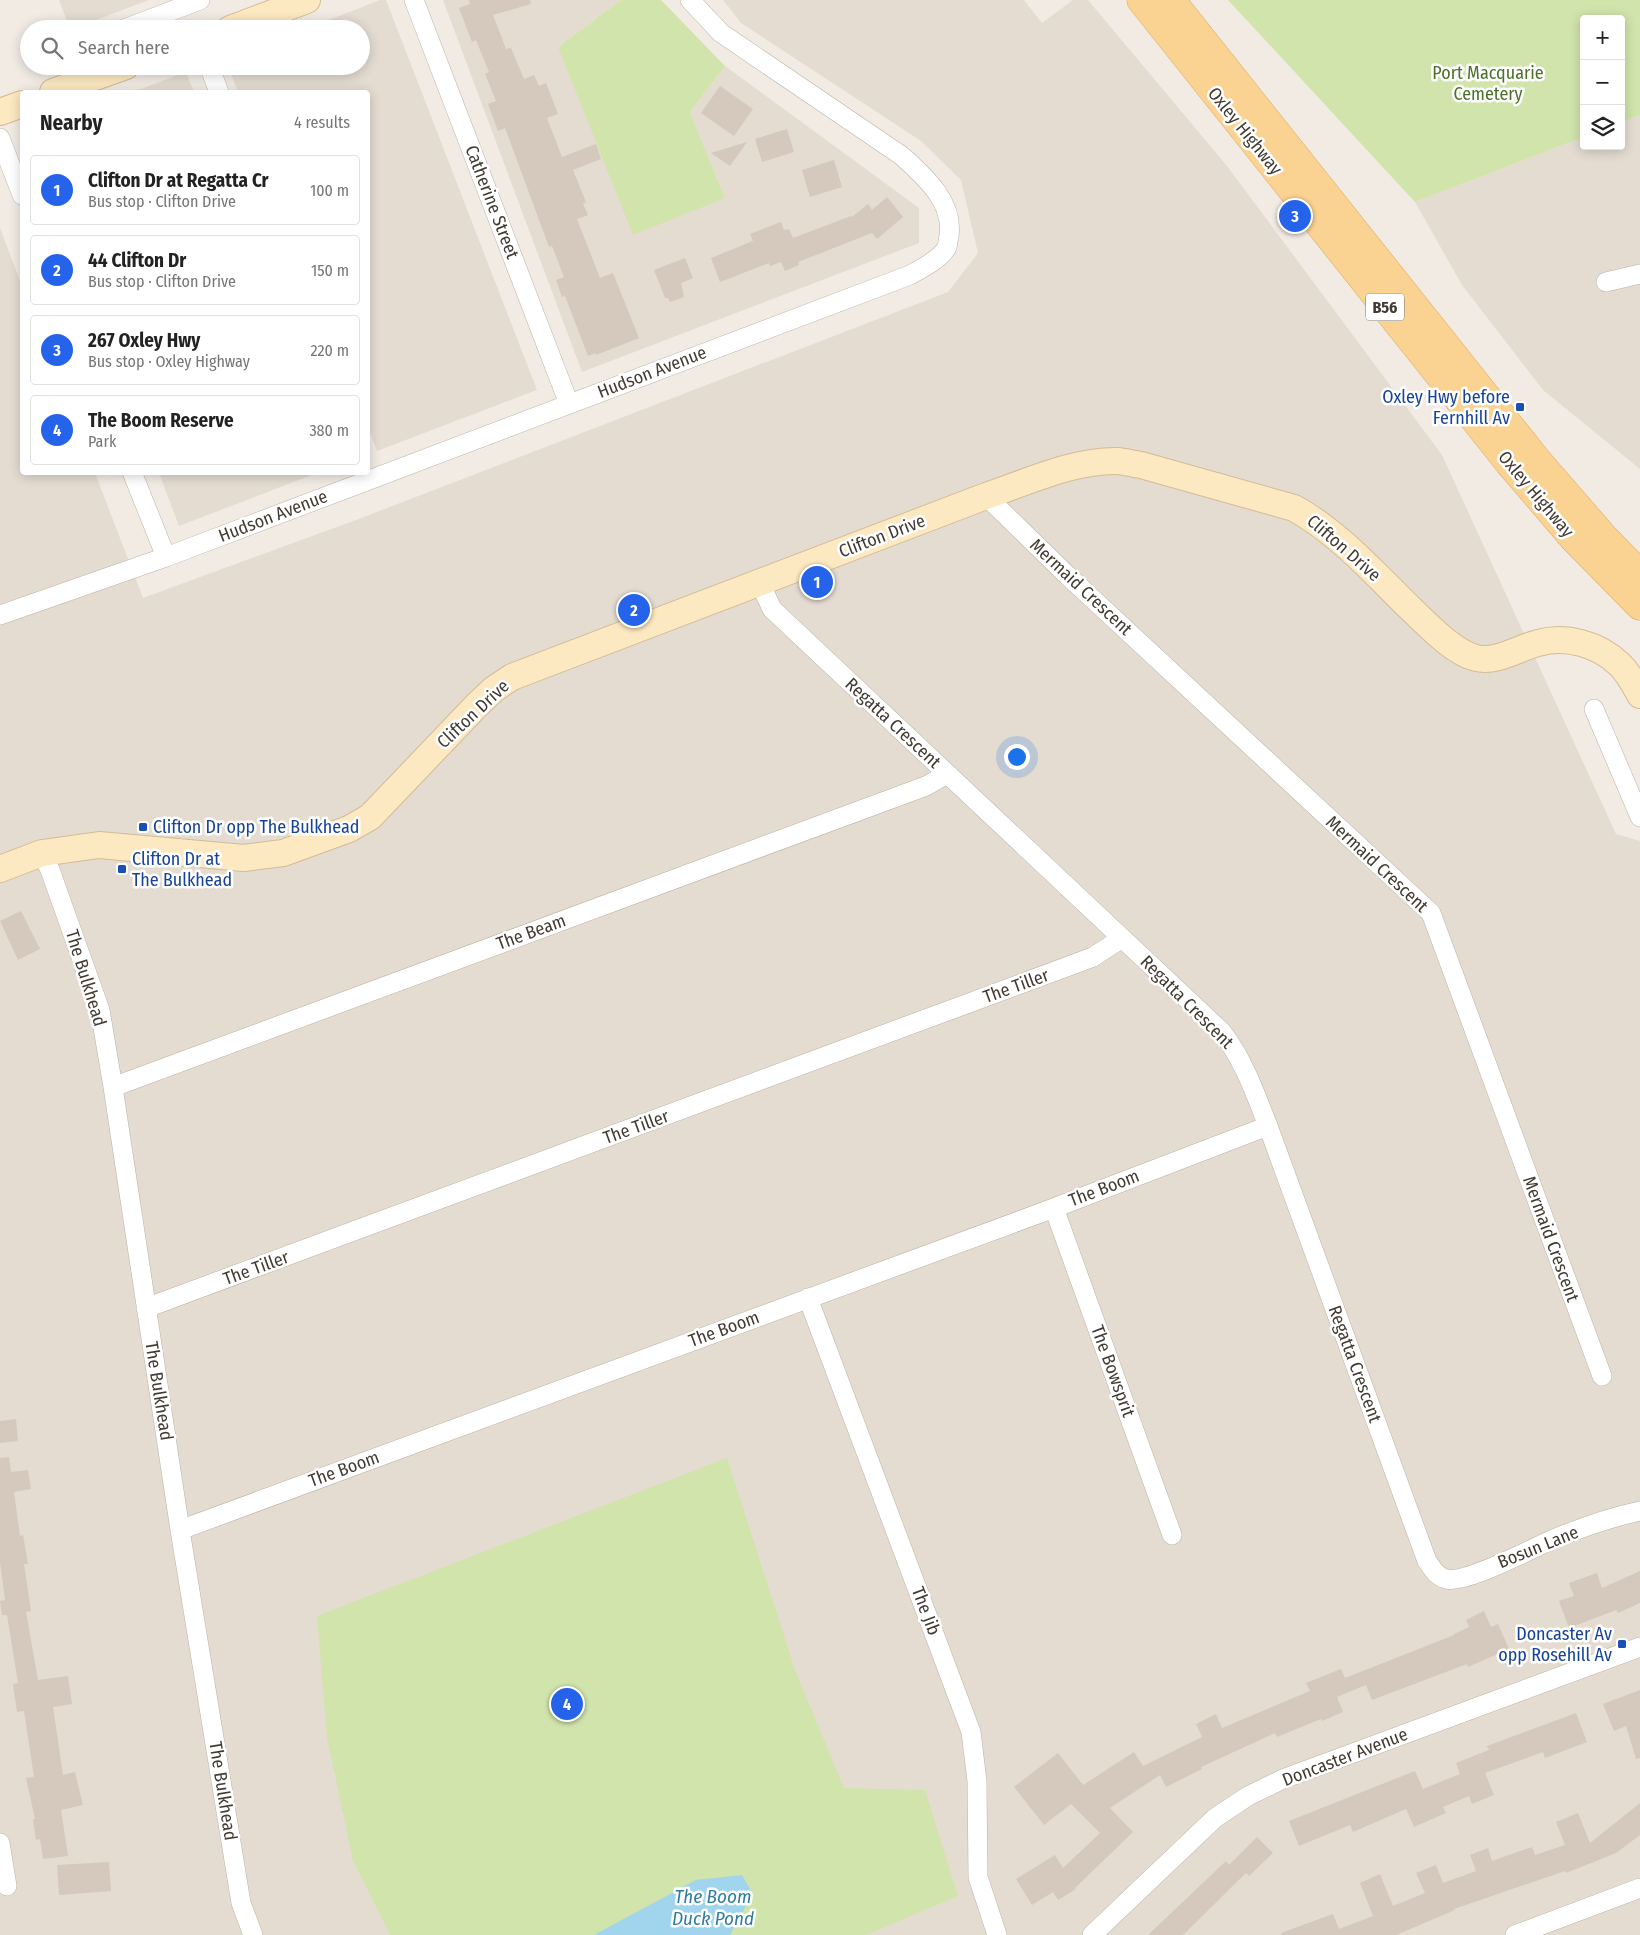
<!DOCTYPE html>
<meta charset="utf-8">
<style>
body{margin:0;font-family:"Fira Sans Condensed",sans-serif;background:#f6f6f6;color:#222}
.controls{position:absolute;right:15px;top:15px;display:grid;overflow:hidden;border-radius:5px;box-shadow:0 2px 12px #0003}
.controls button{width:45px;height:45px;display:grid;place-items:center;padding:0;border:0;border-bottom:1px solid #e0e0e0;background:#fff;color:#222;font:25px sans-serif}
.you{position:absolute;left:1016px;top:756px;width:18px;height:18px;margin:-12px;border:4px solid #fff;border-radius:50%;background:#1a73e8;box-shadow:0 0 0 8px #1a73e833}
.badge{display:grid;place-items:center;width:32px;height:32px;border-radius:50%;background:#2563eb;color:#fff;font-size:16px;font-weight:700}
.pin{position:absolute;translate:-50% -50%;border:2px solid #fff;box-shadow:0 1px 5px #0006}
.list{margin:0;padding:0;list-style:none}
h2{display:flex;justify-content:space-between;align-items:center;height:65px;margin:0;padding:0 20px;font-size:21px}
h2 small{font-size:16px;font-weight:400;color:#767676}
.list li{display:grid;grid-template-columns:32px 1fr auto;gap:15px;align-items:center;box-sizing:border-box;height:70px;margin:0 10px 10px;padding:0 10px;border:1px solid #e0e0e0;border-radius:5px}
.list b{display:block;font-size:19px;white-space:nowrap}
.list p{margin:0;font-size:16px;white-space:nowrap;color:#767676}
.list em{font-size:16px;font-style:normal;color:#767676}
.icon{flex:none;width:28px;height:28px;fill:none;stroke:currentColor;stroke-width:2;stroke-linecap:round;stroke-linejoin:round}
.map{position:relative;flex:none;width:1640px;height:1935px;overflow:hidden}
.search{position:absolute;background:#fff;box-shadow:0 2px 12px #0003;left:20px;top:20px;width:350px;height:55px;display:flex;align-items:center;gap:12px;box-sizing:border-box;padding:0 18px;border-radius:28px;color:#767676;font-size:19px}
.panel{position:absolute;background:#fff;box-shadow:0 2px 12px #0003;left:20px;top:90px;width:350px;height:385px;border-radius:5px}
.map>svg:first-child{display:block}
.residential{fill:#e4dcd1}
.green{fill:#d1e4ac}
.water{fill:#a0d5ed}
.building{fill:#d5c8bc}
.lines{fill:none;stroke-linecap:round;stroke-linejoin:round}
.street-casing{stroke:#bcb2a6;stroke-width:20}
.secondary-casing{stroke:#d3bc96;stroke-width:28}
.primary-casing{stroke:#deac63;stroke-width:29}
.street{stroke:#fff;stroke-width:19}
.secondary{stroke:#fce8c1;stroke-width:26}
.primary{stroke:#fad292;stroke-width:28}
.transit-dot{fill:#1a4fb4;stroke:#fff;stroke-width:2}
.labels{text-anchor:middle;stroke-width:5;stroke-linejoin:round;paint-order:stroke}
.shield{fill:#fff;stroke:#7b7670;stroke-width:1}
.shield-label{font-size:16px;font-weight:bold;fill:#423b33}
.park-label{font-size:18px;fill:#4c712a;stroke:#fff}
.street-label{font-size:18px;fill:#423b33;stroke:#fff}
.transit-label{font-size:18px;fill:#164399;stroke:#fff;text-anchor:end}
.water-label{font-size:19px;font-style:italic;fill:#2f7da1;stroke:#fff}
</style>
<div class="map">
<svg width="1640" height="1935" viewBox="0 0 1640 1935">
<rect width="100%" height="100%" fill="#f1ebe3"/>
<!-- residential -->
<path class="residential" d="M59 0H149L72 29H70Z
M380 0H386L537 390 377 451 368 427V92H238L228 66H361V29H306Z
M443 0H621L558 47 725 198 690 112 725 66 919 208V243L582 372Z
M723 0H1024L1042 23 1073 0H1088L1227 166 1442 455 1616 834 1640 841V1935H0V228L22 286V472L95 473 143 598 356 520 948 292 978 253 961 180 921 141 741 23Z
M186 72 194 92H133Z
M1640 115V469L1543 390 1462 285 1415 202 1584 137V146H1621V123Z
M159 473H317L179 526Z"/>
<!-- green -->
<path class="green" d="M621 0H661L725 66 690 112 725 198 633 235 558 47Z
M1228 0H1640V115L1621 123V19H1584V137L1415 202Z
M727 1458 795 1670 844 1788 925 1790 958 1896 866 1935H390L353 1861 327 1738 317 1616Z"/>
<!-- water -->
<path class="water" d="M742 1875 751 1891 744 1910 730 1935H594L696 1880Z"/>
<!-- building -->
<path class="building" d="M469 0H530L531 4 493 15 506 49 511 48 524 79 534 75 539 86 546 83 558 114 547 118 562 157 596 144 601 159 573 170 586 202 583 204 588 215 577 219 600 278 613 273 639 338 596 355 595 353 588 356 565 296 562 297 556 280 564 277 552 246 549 247 505 128 498 131 488 104 496 101 485 74 489 72 476 40 472 42 459 8 470 4Z
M720 86 753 109 734 136 701 113Z
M787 129 794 152 762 162 755 139Z
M747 142 730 166 711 153Z
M834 160 842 187 810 197 802 170Z
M887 197 903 217 877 239 872 233 798 262 799 265 785 271 781 262 770 266 769 263 720 282 711 258 753 241 750 234 781 222 784 230 789 229 793 238 851 216 852 217 868 204 872 210Z
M685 258 693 278 681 283 684 297 670 302 668 298H665L654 270Z
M21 911 40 949 18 960 0 921Z
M16 1419 18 1441 0 1443V1421Z
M9 1457 11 1472 28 1470 31 1489 14 1492 20 1536 23 1535 28 1564H24L31 1611 26 1612 38 1680 68 1676 72 1704 53 1707 63 1775 75 1772 83 1805 61 1810 68 1856 43 1859 40 1839 36 1840 33 1819H35L26 1778 34 1777 24 1711 17 1712 13 1684 18 1683 7 1615H2L0 1601 5 1600 0 1562V1458Z
M1640 1571V1603L1618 1613 1616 1610 1569 1628 1559 1601 1574 1596 1569 1583 1597 1573 1602 1588Z
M1484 1611 1491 1627 1498 1624 1509 1649 1468 1667 1467 1664 1372 1700 1366 1685 1337 1697 1343 1712 1322 1721 1321 1719 1277 1737 1275 1733 1201 1767 1202 1769 1166 1787 1160 1775 1110 1808 1133 1832 1075 1888 1076 1889 1058 1900 1053 1892 1032 1905 1016 1879 1055 1855 1063 1868 1100 1833 1071 1804 1044 1825 1014 1787 1058 1753 1083 1785 1134 1752 1143 1766 1202 1737 1196 1724 1216 1714 1222 1728 1310 1691 1306 1683 1341 1669 1345 1678 1454 1635V1634L1469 1627 1466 1620Z
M1640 1690V1758L1636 1759 1626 1726 1614 1731 1603 1704Z
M1576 1713 1587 1742 1545 1758 1543 1752 1485 1773 1494 1795 1472 1804 1469 1796 1443 1807 1446 1813 1414 1827 1406 1809 1353 1832 1350 1825 1299 1846 1289 1821 1415 1771 1423 1789 1460 1774 1456 1763 1489 1750 1487 1746Z
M1640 1803V1835L1616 1853 1566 1873 1565 1871 1454 1909 1455 1910 1396 1935H1282L1281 1933 1333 1914 1339 1929 1373 1916 1360 1883 1380 1874 1393 1906 1425 1893 1416 1873 1436 1865 1443 1883 1476 1871 1470 1855 1488 1848 1492 1861 1532 1847 1535 1855 1565 1845 1556 1822 1578 1813 1590 1843Z
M1257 1837 1273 1853 1249 1876 1246 1873 1183 1935H1148L1226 1861 1229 1865Z
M109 1862 111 1891 59 1895 57 1865Z"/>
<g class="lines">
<defs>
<path id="street" d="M414 0 569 404
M124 29 200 0
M209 66 219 92
M0 138 22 195
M1606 282 1640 274
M132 472 166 557
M986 496 1068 576 1431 913 1602 1376
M760 583 772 609 1222 1032C1244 1061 1255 1093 1268 1126L1427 1561C1432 1568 1436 1576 1446 1579 1467 1584 1534 1547 1556 1538 1583 1527 1612 1517 1640 1511
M0 615 166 557 910 275C921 269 941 259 947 247 948 244 948 239 949 236 954 202 925 177 902 156L721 33 690 0
M1594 709 1640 817
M42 853 50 870 100 1010 113 1087 180 1530 241 1903 253 1935
M113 1087 926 786 947 774
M1054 1208 1172 1535
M808 1298 971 1732 977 1781 978 1877 997 1935
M146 1308 1093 957 1122 938
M180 1530 1054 1208 1268 1126
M0 1843 7 1886
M1092 1935 1215 1818 1248 1796 1283 1779 1640 1647
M1515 1935 1640 1888"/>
<path id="secondary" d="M230 29 307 0
M53 92 126 66
M0 112 22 104
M0 869 42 853 99 845 244 858 283 853 349 829 370 817 477 705 494 689 512 677 986 496C1028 482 1073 460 1118 461 1126 462 1134 464 1141 465L1294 508C1338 532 1376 575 1412 610 1429 626 1453 652 1476 658 1497 663 1518 648 1538 643 1566 635 1598 644 1619 664 1628 672 1634 684 1640 695"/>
<path id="primary" d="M1141 0 1509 463 1574 539 1640 606
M1171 0 1537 460 1603 536 1640 574"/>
</defs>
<!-- street casing -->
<use href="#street" class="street-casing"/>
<!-- secondary casing -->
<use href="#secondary" class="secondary-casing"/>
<!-- primary casing -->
<use href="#primary" class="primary-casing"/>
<!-- street -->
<use href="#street" class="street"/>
<!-- secondary -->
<use href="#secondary" class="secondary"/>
<!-- primary -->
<use href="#primary" class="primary"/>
</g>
<!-- markers -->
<g class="transit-dot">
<rect x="1515" y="402" width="10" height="10" rx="2.5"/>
<rect x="138" y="822" width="10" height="10" rx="2.5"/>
<rect x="117" y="864" width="10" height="10" rx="2.5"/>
<rect x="1617" y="1639" width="10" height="10" rx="2.5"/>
</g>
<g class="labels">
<!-- shield labels -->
<rect class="shield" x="1366" y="293.5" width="38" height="27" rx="4"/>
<g class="shield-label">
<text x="1385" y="313">B56</text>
</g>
<!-- park labels -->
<g class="park-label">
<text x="1488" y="79">Port Macquarie<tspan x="1488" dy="21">Cemetery</tspan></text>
</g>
<!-- street labels -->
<g class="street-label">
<text transform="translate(1245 131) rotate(51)" y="6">Oxley Highway</text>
<text transform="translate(492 202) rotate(69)" y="6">Catherine Street</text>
<text transform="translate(652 372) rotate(-21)" y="6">Hudson Avenue</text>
<text transform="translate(1536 494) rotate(50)" y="6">Oxley Highway</text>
<text transform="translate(273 516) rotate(-21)" y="6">Hudson Avenue</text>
<text transform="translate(882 536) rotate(-21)" y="6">Clifton Drive</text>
<text transform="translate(1344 548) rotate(41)" y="6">Clifton Drive</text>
<text transform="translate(1081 587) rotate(43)" y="6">Mermaid Crescent</text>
<text transform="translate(473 714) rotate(-43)" y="6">Clifton Drive</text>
<text transform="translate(893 723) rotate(43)" y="6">Regatta Crescent</text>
<text transform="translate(1377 864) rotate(43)" y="6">Mermaid Crescent</text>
<text transform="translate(531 932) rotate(-20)" y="6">The Beam</text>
<text transform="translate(86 978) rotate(73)" y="6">The Bulkhead</text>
<text transform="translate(1016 986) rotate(-20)" y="6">The Tiller</text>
<text transform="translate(1187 1002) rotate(45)" y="6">Regatta Crescent</text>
<text transform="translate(636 1127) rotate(-20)" y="6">The Tiller</text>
<text transform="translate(1104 1188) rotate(-21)" y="6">The Boom</text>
<text transform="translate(1551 1239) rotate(70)" y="6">Mermaid Crescent</text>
<text transform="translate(256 1268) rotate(-20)" y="6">The Tiller</text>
<text transform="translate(724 1329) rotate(-20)" y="6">The Boom</text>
<text transform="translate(1355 1364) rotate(70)" y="6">Regatta Crescent</text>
<text transform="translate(1113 1371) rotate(70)" y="6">The Bowsprit</text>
<text transform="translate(159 1391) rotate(81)" y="6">The Bulkhead</text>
<text transform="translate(344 1469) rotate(-20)" y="6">The Boom</text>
<text transform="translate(1538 1547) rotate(-22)" y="6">Bosun Lane</text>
<text transform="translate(926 1611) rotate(69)" y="6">The Jib</text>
<text transform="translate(1345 1757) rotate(-21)" y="6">Doncaster Avenue</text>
<text transform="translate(223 1791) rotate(81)" y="6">The Bulkhead</text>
</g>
<!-- transit labels -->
<g class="transit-label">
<text x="1510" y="403">Oxley Hwy before<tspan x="1510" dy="21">Fernhill Av</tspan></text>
<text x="153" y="833" text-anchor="start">Clifton Dr opp The Bulkhead</text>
<text x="132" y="865" text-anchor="start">Clifton Dr at<tspan x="132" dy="21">The Bulkhead</tspan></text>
<text x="1612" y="1640">Doncaster Av<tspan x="1612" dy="21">opp Rosehill Av</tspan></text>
</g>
<!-- water labels -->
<g class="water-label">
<text x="713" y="1903">The Boom<tspan x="713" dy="22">Duck Pond</tspan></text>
</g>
</g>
</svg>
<div class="controls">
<button>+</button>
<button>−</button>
<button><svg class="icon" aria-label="layers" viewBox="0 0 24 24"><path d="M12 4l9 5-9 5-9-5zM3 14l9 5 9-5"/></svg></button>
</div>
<div class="you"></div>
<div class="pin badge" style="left:817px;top:582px">1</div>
<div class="pin badge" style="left:634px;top:610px">2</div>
<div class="pin badge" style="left:1295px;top:216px">3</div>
<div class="pin badge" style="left:567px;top:1704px">4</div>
<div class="search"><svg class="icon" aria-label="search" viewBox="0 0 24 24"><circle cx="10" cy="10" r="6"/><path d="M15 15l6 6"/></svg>Search here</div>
<section class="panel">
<h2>Nearby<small>4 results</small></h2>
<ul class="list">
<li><span class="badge">1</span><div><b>Clifton Dr at Regatta Cr</b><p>Bus stop · Clifton Drive</p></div><em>100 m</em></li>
<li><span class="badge">2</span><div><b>44 Clifton Dr</b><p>Bus stop · Clifton Drive</p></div><em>150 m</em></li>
<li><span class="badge">3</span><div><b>267 Oxley Hwy</b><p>Bus stop · Oxley Highway</p></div><em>220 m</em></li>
<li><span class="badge">4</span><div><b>The Boom Reserve</b><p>Park</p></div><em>380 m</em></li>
</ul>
</section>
</div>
